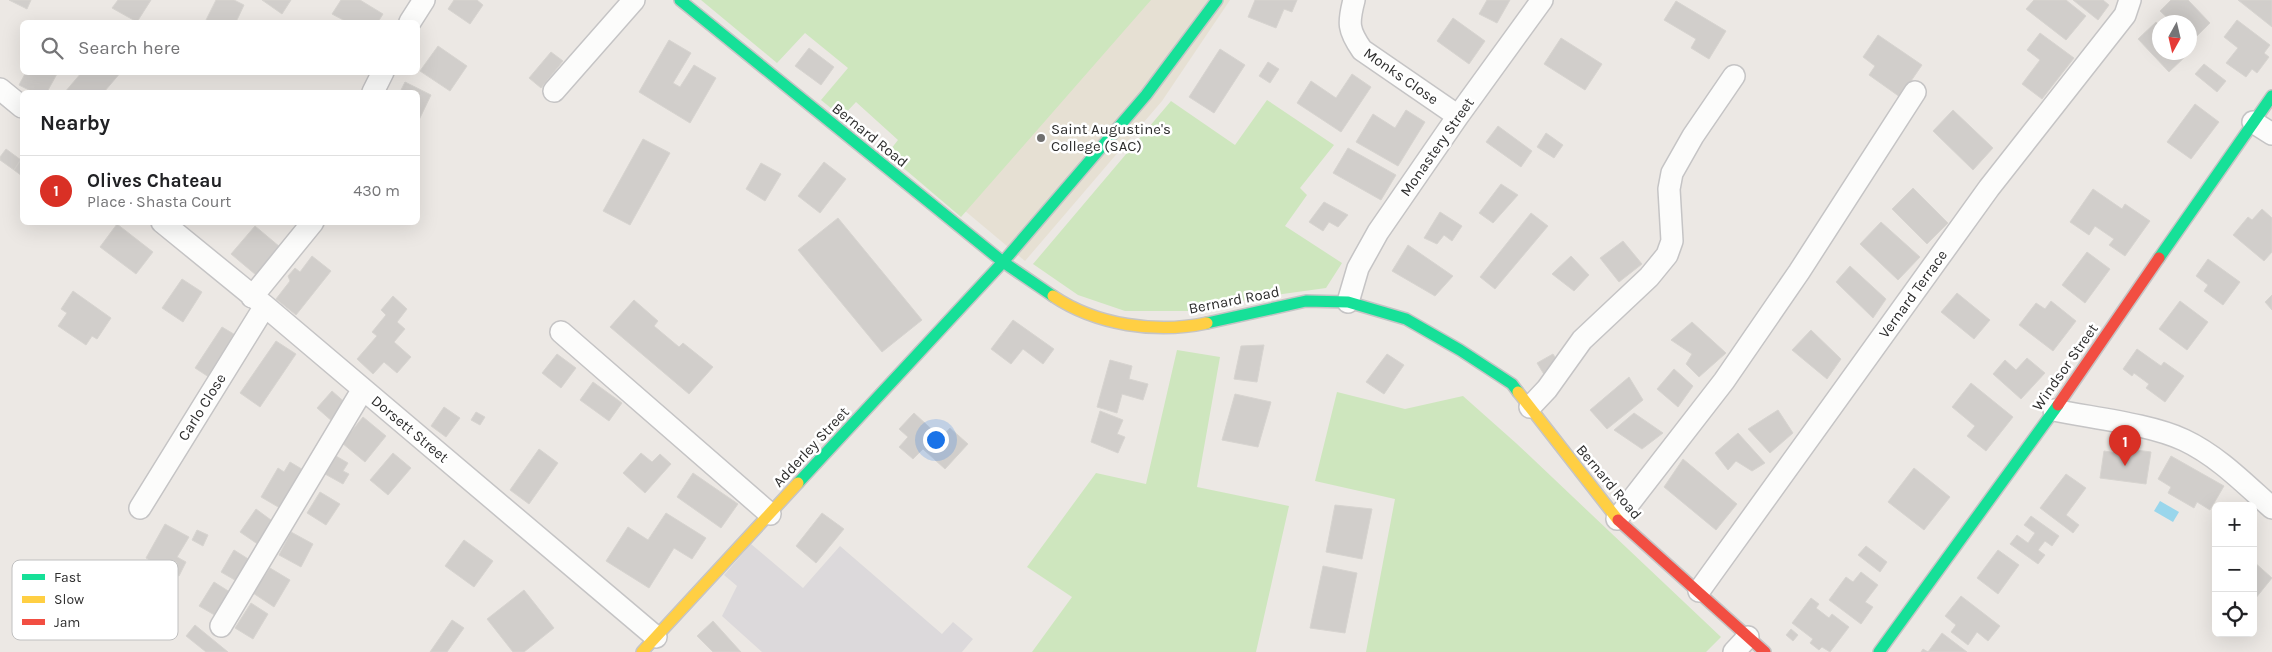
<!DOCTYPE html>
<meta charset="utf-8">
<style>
body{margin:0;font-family:Karla,sans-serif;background:#f6f6f6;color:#202124}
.controls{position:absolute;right:15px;bottom:15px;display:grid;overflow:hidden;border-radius:8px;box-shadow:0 5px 20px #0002}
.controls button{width:45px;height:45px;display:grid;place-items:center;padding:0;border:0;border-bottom:1px solid #e0e0e0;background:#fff;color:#202124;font:25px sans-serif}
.compass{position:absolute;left:2152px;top:15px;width:45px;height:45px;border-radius:50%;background:#fff;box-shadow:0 5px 20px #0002;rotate:188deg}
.you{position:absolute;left:935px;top:439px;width:18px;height:18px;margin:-12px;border:4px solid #fff;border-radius:50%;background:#1a73e8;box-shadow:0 0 0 8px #1a73e833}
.badge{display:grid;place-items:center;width:32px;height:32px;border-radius:50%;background:#d93025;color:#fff;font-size:16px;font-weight:700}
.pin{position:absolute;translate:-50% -41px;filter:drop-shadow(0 1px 2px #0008)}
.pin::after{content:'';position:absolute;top:26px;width:18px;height:15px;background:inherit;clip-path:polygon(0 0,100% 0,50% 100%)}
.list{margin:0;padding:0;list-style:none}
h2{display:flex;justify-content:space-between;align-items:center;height:65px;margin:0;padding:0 20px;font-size:21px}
h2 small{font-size:16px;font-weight:400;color:#757577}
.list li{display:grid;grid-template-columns:32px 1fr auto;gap:15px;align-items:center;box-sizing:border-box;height:70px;padding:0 20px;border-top:1px solid #e0e0e0}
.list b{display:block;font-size:19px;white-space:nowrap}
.list p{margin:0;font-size:16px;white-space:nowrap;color:#757577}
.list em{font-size:16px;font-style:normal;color:#757577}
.icon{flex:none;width:28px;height:28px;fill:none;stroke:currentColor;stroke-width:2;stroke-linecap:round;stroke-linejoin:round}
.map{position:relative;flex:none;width:2272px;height:652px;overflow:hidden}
.search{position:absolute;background:#fff;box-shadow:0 5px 20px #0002;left:20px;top:20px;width:400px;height:55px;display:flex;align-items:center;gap:12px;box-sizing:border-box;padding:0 18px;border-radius:8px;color:#757577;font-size:19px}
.panel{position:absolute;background:#fff;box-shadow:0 5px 20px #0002;left:20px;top:90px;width:400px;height:135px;border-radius:8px}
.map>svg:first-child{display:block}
.industrial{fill:#dcd9db}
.education{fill:#e6e0d3}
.green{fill:#cee6be}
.water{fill:#99d6ec}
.building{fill:#d1cecb;stroke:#d7d4d0}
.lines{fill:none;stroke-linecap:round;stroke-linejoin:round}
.street-casing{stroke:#c5c4c5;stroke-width:24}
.fast-casing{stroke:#c5c4c5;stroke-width:14}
.slow-casing{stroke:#c5c4c5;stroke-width:14}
.jam-casing{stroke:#c5c4c5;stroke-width:14}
.street{stroke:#fcfcfb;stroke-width:21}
.fast{stroke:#16e098;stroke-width:11}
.slow{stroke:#ffcf43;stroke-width:11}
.jam{stroke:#f24e42;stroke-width:11}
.poi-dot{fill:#706f6e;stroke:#fff;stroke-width:2}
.labels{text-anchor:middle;stroke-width:5;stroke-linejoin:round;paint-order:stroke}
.street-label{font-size:15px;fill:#2e2e2e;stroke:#fff}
.poi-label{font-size:15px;fill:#2e2e2e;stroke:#fff;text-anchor:start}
.key{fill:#fff;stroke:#c0c0c0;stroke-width:1}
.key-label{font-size:14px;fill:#2e2e2e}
</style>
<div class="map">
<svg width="2272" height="652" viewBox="0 0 2272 652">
<rect width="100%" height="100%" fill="#ece8e4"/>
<!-- industrial -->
<path class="industrial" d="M751 544 803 588 840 546 942 634 953 622 973 639 962 652H762L722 616 737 586 724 575Z"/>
<!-- education -->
<path class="education" d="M1063 0H1230L1162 101 1025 261 921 174Z"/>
<!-- green -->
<path class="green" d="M701 0H1151L961 217 887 154 898 140 856 102 842 117 821 100 848 68 805 33 777 63Z
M1267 100 1334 145 1300 188 1307 195 1285 226 1342 263 1326 288 1260 297 1199 311H1125L1078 295 1033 264 1171 101 1235 145Z
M1177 350 1220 357 1197 487 1289 506 1256 652H1032L1072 597 1027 567 1096 473 1146 484Z
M1337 392 1405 409 1463 396 1517 444 1721 637 1706 652H1366L1395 499 1315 481Z"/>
<!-- water -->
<path class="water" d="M2160 501 2179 512 2173 522 2154 511Z"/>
<!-- building -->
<path class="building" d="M9 0H31L27 9Z
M118 0H151L137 22 112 8Z
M216 0H234L244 5 236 22H205Z
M262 0H291L282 14Z
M341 0H360L383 14 378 22H347L332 14Z
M454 0H477L483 5 470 24 448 9Z
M1255 0H1297L1292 12 1284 9 1276 28 1248 17Z
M1487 0H1510L1497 23 1479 14Z
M2034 0H2066L2086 16 2066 40 2026 9Z
M2073 0H2103L2109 5 2098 20Z
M2171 0H2188L2210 23 2191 42 2190 22H2172L2160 11Z
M2238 0H2272V27Z
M1676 1 1726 31 1709 59 1691 48 1696 39 1664 20Z
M1453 18 1485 41 1469 64 1437 41Z
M2237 20 2270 45 2264 53 2269 57 2257 73 2252 69 2246 77 2226 63 2238 48 2224 37Z
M2156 22 2160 26V52H2185L2187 55 2169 72 2138 39Z
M2040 33 2074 58 2042 99 2022 84 2040 60 2027 50Z
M1878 35 1922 65 1900 97 1869 75 1875 66 1863 57Z
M1561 38 1602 64 1585 90 1544 64Z
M669 40 691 53 673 83 680 87 694 65 716 78 690 123 639 92Z
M438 46 467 66 450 91 420 71Z
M809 48 834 67 821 85 795 66Z
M1220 49 1245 65 1214 113 1189 97Z
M551 52 563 61 541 88 529 78Z
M1268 62 1279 69 1270 83 1259 76Z
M2204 64 2226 81 2217 92 2195 74Z
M26 72H58L47 92H33L19 85Z
M82 72H121L104 92H65Z
M1352 74 1371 87 1341 132 1297 103 1311 81 1336 98Z
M405 82 431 95 418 122V92H400Z
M2195 104 2219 122 2191 159 2167 142Z
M1406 110 1425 122 1398 166 1356 142 1373 114 1395 128Z
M1953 110 1993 148 1973 170 1933 131Z
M1498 126 1532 151 1521 167 1486 142Z
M1546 133 1563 145 1554 158 1537 147Z
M643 139 670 153 630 225 603 211Z
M1348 148 1396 175 1381 200 1333 173Z
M6 149 21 160 14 170 0 160V157Z
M22 157V176L14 170Z
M824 162 846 179 820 213 798 196Z
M761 163 781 174 765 201 746 189Z
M1501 184 1518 195 1493 223 1479 213Z
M1913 188 1948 223 1927 244 1892 209Z
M2093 189 2122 209 2125 204 2150 221 2125 256 2109 245 2114 239 2095 226 2089 235 2070 222Z
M1324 202 1348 215 1338 227 1329 222 1323 231 1309 222Z
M2262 209 2272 218V252L2264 261 2233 235 2248 217 2252 220Z
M1440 212 1462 226 1452 241 1444 235 1437 244 1424 238Z
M1531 213 1548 226 1495 289 1480 277Z
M838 218 922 320 882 352 798 250Z
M1881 222 1920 257 1898 280 1860 244Z
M117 224 153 252 136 274 100 247Z
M255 226 280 247 256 275 231 254Z
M1623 241 1642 264 1619 282 1600 258Z
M1408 245 1453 276 1435 296 1392 271Z
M2087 252 2110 269 2085 303 2062 285Z
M312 256 331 271 296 315 276 299 290 281 288 276 295 268 300 272Z
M1571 256 1589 275 1574 291 1552 274Z
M2208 259 2240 282 2223 305 2204 291 2208 285 2196 276Z
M1850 266 1886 299 1873 318 1836 282Z
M182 279 202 292 183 322 162 308Z
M73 291 111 318 97 339 92 336 86 345 58 326 67 313 61 309Z
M1957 293 1990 320 1974 339 1941 312Z
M2272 295V310L2265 302Z
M393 296 407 309 397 322 405 329 394 342 411 357 397 373 384 362 373 374 357 359 377 336 372 332 386 315 381 310Z
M634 300 658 321 654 326 679 347 683 343 713 367 689 394 610 327Z
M2051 301 2076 321 2053 351 2019 325 2036 303 2045 309Z
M2180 301 2208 322 2187 350 2159 329Z
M1013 320 1054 349 1043 364 1023 349 1011 364 991 349Z
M1692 322 1726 353 1699 377 1686 364 1692 354 1671 340Z
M222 327 242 339 215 381 195 368Z
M1811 330 1841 359 1827 379 1792 350Z
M276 341 296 354 260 407 240 393Z
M1264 345 1257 382 1234 379 1241 346Z
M2137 349 2161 366 2164 362 2184 376 2165 402 2146 388 2149 384 2134 373 2132 376 2123 369Z
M557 354 576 368 561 388 542 373Z
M1387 354 1404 365 1384 394 1366 382Z
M1553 354 1561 367 1545 376 1537 363Z
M2027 358 2045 373 2021 399 1993 374 2005 360 2016 370Z
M1110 360 1132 366 1129 379 1148 384 1143 400 1122 394 1117 413 1097 407Z
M1674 369 1693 386 1678 407 1657 389Z
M1629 377 1643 400 1607 429 1590 410Z
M593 382 622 403 609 421 580 400Z
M1971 383 2013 417 1986 451 1967 436 1975 426 1952 407Z
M332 391 349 406 333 422 317 408Z
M1235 394 1271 402 1258 447 1222 440Z
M444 407 460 418 446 437 431 426Z
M1778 410 1793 433 1770 453 1748 429Z
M1100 411 1123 420 1117 434 1125 437 1118 453 1091 442Z
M476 412 485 417 480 425 471 420Z
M914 413 941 438 950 428 968 444 945 469 923 449 913 459 899 447 908 437 899 429Z
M1634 413 1663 433 1642 449 1614 430Z
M363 417 386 436 365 462 342 443Z
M1738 433 1765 463 1752 471 1736 461 1728 470 1715 453Z
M539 449 558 463 529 504 510 490Z
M2129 449 2151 452 2146 484 2100 478 2104 451 2128 455Z
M393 453 411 468 388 495 370 480Z
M641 453 652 462 660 454 671 464 645 493 623 473Z
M336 456 348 463 343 471 349 474 343 484 325 474Z
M2171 456 2224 486 2210 510 2197 502 2194 508 2168 493 2171 487 2158 479Z
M1683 459 1737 504 1716 530 1664 487Z
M290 462 305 471 293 492 290 490 284 501 285 511 261 497 278 468 284 472Z
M1914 468 1950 497 1924 530 1888 502Z
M693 473 738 504 721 528 677 497Z
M2066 474 2086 488 2066 515 2079 525 2073 533 2040 508Z
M320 492 340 504 326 525 307 513Z
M1335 505 1372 509 1362 559 1326 552Z
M256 509 275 523 259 545 240 532Z
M666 513 706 538 692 559 674 548 649 588 606 561 628 527 648 540Z
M822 513 844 529 816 563 796 546Z
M2031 516 2059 536 2052 546 2045 541 2038 550 2045 555 2038 564 2010 544 2017 535 2028 543 2035 533 2024 525Z
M165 524 189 537 177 557 186 562 179 576 146 558Z
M197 530 208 535 203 546 192 540Z
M291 532 313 544 301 567 279 555Z
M464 540 493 561 474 587 445 566Z
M1866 546 1887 562 1880 572 1858 555Z
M234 550 253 562 240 583 221 572Z
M1998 550 2019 565 1998 594 1977 578Z
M2253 561 2272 578 2255 599 2253 598Z
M1323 566 1357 573 1345 633 1310 628Z
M270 568 290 580 274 607 253 593Z
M1861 572 1878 585 1865 602 1873 607 1861 624 1829 600 1846 577 1853 582Z
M214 582 233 594 218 617 199 606Z
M524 590 554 628 524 652H513L487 619Z
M1961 596 2000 626 1988 641 1977 632 1968 645 1951 632 1956 625 1945 616Z
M1811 598 1819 604 1816 608 1829 618 1832 614 1849 627 1830 652 1822 647 1819 650 1810 643 1813 639 1792 623Z
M251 603 268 614 253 639 235 628Z
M452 620 464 628 447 652H430Z
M713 621 741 652H713L697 636Z
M195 625 228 652H206L186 636Z
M1791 629 1798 635 1793 641 1786 635Z
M1942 633 1967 652H1921L1923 649 1928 652Z"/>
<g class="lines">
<defs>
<path id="street" d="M1354 0C1348 23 1348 30 1362 50L1458 116
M410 22 424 0
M0 89 22 107
M554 91 634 0
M373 92 383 72
M2253 122 2272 134
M162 222 265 306 656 637
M252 297 313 222
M1348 302 1358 268 1378 232 1458 116 1542 0
M561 332 770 514
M1530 407 1547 389 1582 340 1649 277 1667 255 1672 241 1669 189 1672 173 1693 136 1734 76
M2054 410C2092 418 2150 424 2184 440 2218 456 2245 484 2272 508
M140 508 265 306
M1617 519 1724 381 1799 272 1915 92
M1699 591 1989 188 2125 15 2130 0
M221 626 363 389
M1734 652 1748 637"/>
<path id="fast" d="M680 0 1003 262 1053 296
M2159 258 2272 96
M1207 323 1306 301 1348 302 1406 319 1460 350 1512 384 1518 392
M798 483 1003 262 1146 95 1217 0
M1879 652 2058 405"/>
<path id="slow" d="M1053 296C1096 325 1156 334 1207 323
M1518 392 1618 520
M642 652 798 483"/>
<path id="jam" d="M2058 405 2159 258
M1618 520 1765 652"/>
</defs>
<!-- street casing -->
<use href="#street" class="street-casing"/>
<!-- fast casing -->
<use href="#fast" class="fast-casing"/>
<!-- slow casing -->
<use href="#slow" class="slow-casing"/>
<!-- jam casing -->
<use href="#jam" class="jam-casing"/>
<!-- street -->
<use href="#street" class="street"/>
<!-- fast -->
<use href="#fast" class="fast"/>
<!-- slow -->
<use href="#slow" class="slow"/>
<!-- jam -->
<use href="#jam" class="jam"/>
</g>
<!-- markers -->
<circle class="poi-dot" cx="1041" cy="138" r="5"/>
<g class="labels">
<!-- street labels -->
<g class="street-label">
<text transform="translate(1401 76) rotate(35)" y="5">Monks Close</text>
<text transform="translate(870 135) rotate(39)" y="5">Bernard Road</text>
<text transform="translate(1437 147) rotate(-55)" y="5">Monastery Street</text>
<text transform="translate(1913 294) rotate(-54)" y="5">Vernard Terrace</text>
<text transform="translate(1234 300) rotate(-11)" y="5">Bernard Road</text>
<text transform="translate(2065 367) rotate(-55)" y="5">Windsor Street</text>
<text transform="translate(202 407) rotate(-58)" y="5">Carlo Close</text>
<text transform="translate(410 429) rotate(40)" y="5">Dorsett Street</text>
<text transform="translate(811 447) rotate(-47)" y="5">Adderley Street</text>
<text transform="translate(1609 482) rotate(50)" y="5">Bernard Road</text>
</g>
<!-- poi labels -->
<g class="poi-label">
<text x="1051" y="134">Saint Augustine's<tspan x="1051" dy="17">College (SAC)</tspan></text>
</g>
</g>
<!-- legend -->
<rect x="12" y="560" width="166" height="80" rx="8" class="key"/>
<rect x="22" y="574" width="23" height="6" fill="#16e098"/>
<rect x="22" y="596" width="23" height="7" fill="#ffcf43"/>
<rect x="22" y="619" width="23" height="6" fill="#f24e42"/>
<g class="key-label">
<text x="54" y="582">Fast</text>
<text x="54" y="604">Slow</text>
<text x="54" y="627">Jam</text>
</g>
</svg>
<div class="controls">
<button>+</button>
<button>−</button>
<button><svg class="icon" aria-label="locate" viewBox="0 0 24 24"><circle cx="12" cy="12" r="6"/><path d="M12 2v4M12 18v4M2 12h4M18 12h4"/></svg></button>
</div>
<svg class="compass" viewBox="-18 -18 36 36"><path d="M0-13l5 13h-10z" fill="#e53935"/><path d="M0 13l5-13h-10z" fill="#757577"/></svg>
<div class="you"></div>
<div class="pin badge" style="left:2125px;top:466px">1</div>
<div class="search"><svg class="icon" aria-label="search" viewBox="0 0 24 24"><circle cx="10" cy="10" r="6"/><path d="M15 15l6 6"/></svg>Search here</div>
<section class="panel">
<h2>Nearby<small></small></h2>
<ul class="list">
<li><span class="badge">1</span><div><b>Olives Chateau</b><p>Place · Shasta Court</p></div><em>430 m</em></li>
</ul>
</section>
</div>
